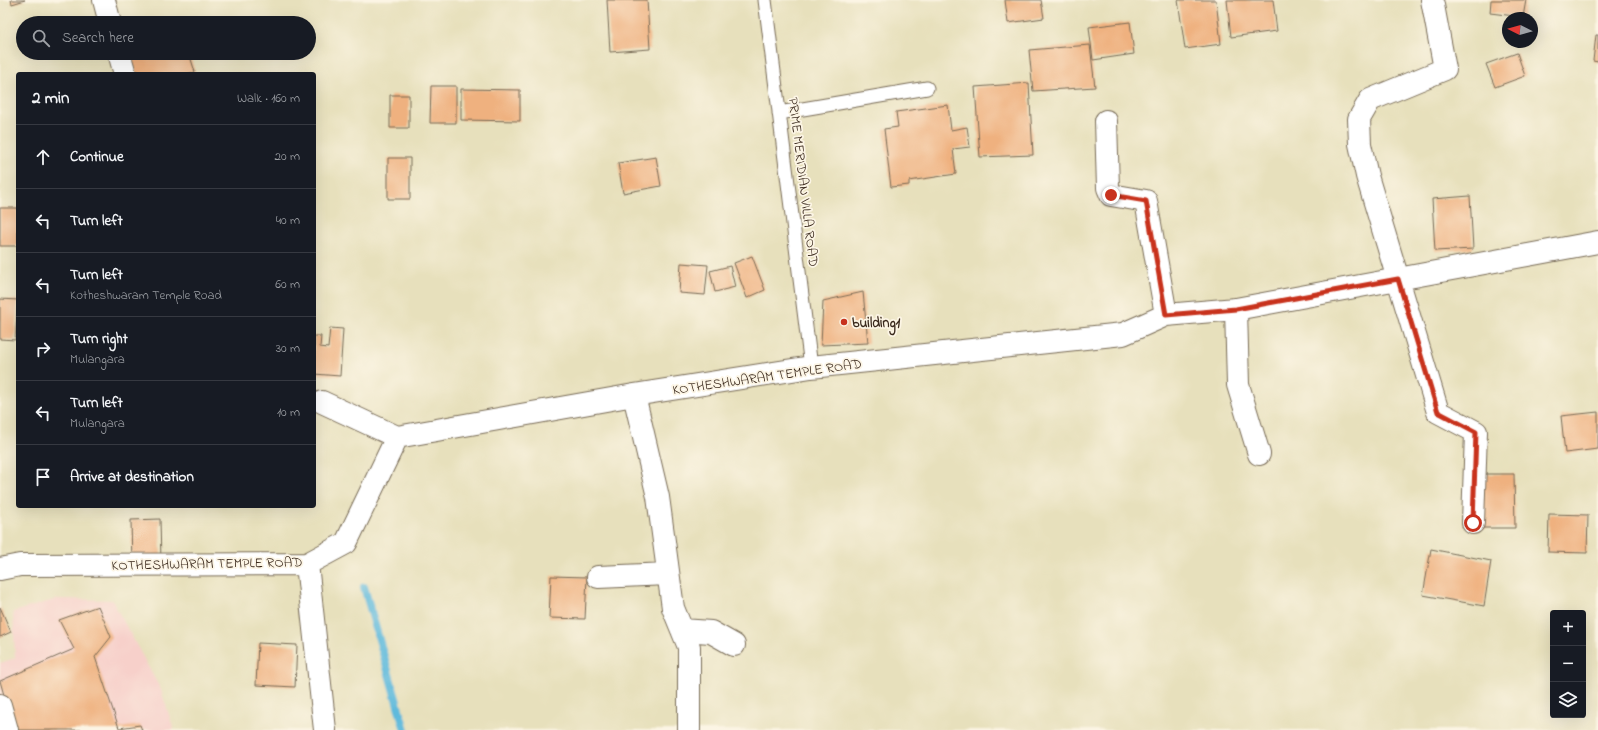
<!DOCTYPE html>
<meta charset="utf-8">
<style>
body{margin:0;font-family:"Indie Flower",sans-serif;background:#20242c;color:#f1f3f6}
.controls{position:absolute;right:12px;bottom:12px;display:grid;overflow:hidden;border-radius:4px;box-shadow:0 4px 16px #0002}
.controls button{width:36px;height:36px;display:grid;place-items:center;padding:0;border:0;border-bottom:1px solid #363941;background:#171b24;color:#f1f3f6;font:20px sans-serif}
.compass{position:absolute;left:1502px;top:12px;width:36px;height:36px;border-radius:50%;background:#171b24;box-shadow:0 4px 16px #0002;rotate:276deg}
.stop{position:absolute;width:12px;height:12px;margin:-9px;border:3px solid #c8321e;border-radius:50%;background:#fff}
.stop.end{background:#c8321e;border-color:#fff;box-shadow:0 1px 4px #0008}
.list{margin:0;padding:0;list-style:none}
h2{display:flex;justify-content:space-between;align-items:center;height:52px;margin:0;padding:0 16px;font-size:17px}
h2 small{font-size:13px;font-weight:400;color:#9ea1a6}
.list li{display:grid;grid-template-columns:26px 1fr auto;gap:12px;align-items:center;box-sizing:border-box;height:64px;padding:0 16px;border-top:1px solid #363941}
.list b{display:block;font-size:15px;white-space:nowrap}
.list p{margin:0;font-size:13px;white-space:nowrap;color:#9ea1a6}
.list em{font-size:13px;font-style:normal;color:#9ea1a6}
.icon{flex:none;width:22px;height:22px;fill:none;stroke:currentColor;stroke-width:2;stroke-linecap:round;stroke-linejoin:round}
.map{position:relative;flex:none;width:1598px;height:730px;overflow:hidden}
.search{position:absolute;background:#171b24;box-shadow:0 4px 16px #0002;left:16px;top:16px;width:300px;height:44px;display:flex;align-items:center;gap:10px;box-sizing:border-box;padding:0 14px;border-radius:22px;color:#9ea1a6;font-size:15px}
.panel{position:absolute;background:#171b24;box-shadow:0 4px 16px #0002;left:16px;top:72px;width:300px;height:436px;border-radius:4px}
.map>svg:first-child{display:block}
.built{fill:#f7d0ca}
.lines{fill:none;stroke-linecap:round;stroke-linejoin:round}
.stream{stroke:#5ebadc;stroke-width:8}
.building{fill:#efb17f}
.lane-casing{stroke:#776a55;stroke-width:15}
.street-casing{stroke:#776a55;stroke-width:24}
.lane{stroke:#fff;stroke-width:13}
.street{stroke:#fff;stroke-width:22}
.route{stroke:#c8321e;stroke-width:5}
.poi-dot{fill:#c8321e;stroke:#fcf5e5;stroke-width:1.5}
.labels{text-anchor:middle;stroke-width:3.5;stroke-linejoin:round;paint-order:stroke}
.street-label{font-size:14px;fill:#3b2a1e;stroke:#fcf5e5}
.poi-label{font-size:14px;font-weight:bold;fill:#3b2a1e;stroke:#fcf5e5;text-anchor:start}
</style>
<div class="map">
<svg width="1598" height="730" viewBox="0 0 1598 730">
<rect width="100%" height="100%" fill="#fcf5e5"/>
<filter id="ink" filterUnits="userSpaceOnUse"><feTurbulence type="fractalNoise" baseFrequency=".025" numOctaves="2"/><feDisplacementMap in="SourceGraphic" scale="8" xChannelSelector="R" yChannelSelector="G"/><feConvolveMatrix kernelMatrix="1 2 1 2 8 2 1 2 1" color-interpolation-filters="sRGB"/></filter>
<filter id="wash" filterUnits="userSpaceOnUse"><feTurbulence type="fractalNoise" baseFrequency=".012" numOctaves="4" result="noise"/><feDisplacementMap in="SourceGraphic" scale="16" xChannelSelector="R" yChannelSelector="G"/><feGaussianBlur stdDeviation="0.9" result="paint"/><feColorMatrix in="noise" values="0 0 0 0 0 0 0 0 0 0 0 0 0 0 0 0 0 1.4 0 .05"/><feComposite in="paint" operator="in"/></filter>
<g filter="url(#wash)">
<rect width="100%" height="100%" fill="#e7e0bc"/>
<!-- built -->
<path class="built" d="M57 599 112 600 161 690 174 730H0V663L15 658 13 612Z"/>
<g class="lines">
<!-- stream -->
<path class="stream" d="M364 587 405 730"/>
</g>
<g id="blocks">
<!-- building -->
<path class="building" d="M11 0H25L12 4Z
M607 0H647L650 49 610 52Z
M1005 0H1041L1044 18 1008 23Z
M1178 0H1216L1221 44 1185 49Z
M1227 0H1273L1277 31 1231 37Z
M1491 0H1526L1523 17 1490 13Z
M1130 22 1134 54 1093 60 1089 27Z
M1596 35H1598V62L1593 61Z
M1090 45 1095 87 1033 91 1029 50Z
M133 53H189L195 72 186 74H136L130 54Z
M1517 53 1525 76 1495 87 1486 64Z
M1029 83 1033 155 980 157 975 87Z
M431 86H456V123H430Z
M461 89 520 90V121L461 120Z
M390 95H409V128H390Z
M948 105 951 130 967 127 970 147 953 149 956 174 909 181V185L891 187 884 129 898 127 896 112Z
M656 157 661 186 623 193 618 163Z
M388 158H410V199H388Z
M1470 196 1473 249 1435 251 1432 199Z
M0 208H18V246H0Z
M752 256 765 290 747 298 734 263Z
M681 263 708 265 705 295 679 293Z
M730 266 735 287 715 292 710 271Z
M863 292 868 343 821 345 823 301Z
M0 299 18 300 15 340 0 339Z
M330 328 343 329 340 376 314 374V336H321L320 347 328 348Z
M1598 412V449L1565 453 1561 416Z
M1476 474H1514L1515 528H1477Z
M1549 514 1588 515 1587 553 1548 552Z
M160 519 161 562 132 563 131 520Z
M1431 549 1491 561 1484 606 1423 595Z
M551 576 587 577 585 619 549 618Z
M98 606 111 637 95 657 119 728 140 725 142 730H14L0 681 74 649 59 620Z
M0 607 11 632 0 637Z
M258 643 297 645 295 687 256 685Z"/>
</g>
</g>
<g filter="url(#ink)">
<use href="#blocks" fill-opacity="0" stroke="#776a55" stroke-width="1"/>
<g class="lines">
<defs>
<path id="lane" d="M765 0 811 367
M779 113 927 88"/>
<path id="street" d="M104 0 110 23
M1432 0 1445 69 1370 100 1359 119 1360 144 1367 176 1438 412 1476 432 1473 523
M119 53 125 74
M1106 121 1108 188 1111 195 1146 201 1166 315
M1236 309 1238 385 1259 454
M634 395 658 497 673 608 689 647V730
M322 402 397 437
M307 564 325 730
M0 569 20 565 307 564 346 543 397 437 634 395 811 367 1123 334 1166 315 1236 309 1598 242
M598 577 668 574
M682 630 711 632 734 645
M0 705 7 730"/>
</defs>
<!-- lane casing -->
<use href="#lane" class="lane-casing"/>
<!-- street casing -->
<use href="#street" class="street-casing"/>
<!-- lane -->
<use href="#lane" class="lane"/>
<!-- street -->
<use href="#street" class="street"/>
</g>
</g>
<g class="lines" filter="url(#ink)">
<!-- route -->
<path class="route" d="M1111 195 1146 201 1166 315 1236 309 1398 279 1438 412 1476 432 1473 523"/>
</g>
<!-- markers -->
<circle class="poi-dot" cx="844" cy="322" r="4"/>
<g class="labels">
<!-- street labels -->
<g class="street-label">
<text transform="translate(804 182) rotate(83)" y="5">PRIME MERIDIAN VILLA ROAD</text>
<text transform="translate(767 376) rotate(-8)" y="5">KOTHESHWARAM TEMPLE ROAD</text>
<text transform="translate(207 563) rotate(-1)" y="5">KOTHESHWARAM TEMPLE ROAD</text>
</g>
<!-- poi labels -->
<g class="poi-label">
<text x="852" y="327">building1</text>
</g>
</g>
</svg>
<div class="controls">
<button>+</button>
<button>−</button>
<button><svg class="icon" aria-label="layers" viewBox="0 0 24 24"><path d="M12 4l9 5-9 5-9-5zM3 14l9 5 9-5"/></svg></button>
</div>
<svg class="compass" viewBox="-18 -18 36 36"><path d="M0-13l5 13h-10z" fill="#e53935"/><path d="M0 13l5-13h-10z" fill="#9ea1a6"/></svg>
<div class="stop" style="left:1473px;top:523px"></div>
<div class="stop end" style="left:1111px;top:195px"></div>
<div class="search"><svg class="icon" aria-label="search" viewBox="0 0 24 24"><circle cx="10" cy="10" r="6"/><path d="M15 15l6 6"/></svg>Search here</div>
<section class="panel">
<h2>2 min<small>Walk · 160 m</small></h2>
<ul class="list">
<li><svg class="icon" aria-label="ahead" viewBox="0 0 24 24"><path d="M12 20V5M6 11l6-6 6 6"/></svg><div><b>Continue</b></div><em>20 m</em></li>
<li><svg class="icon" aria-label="left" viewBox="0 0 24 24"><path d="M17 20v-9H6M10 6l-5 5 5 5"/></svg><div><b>Turn left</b></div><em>40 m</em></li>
<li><svg class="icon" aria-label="left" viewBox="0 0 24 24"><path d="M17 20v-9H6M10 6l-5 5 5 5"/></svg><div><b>Turn left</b><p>Kotheshwaram Temple Road</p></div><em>60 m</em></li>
<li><svg class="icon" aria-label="right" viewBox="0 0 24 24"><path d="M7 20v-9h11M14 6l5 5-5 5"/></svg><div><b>Turn right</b><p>Mulangara</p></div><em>30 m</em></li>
<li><svg class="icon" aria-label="left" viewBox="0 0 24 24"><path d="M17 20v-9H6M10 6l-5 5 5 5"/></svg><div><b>Turn left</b><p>Mulangara</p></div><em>10 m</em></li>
<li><svg class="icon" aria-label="arrive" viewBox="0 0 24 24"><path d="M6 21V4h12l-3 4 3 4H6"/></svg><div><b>Arrive at destination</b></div></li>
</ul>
</section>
</div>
